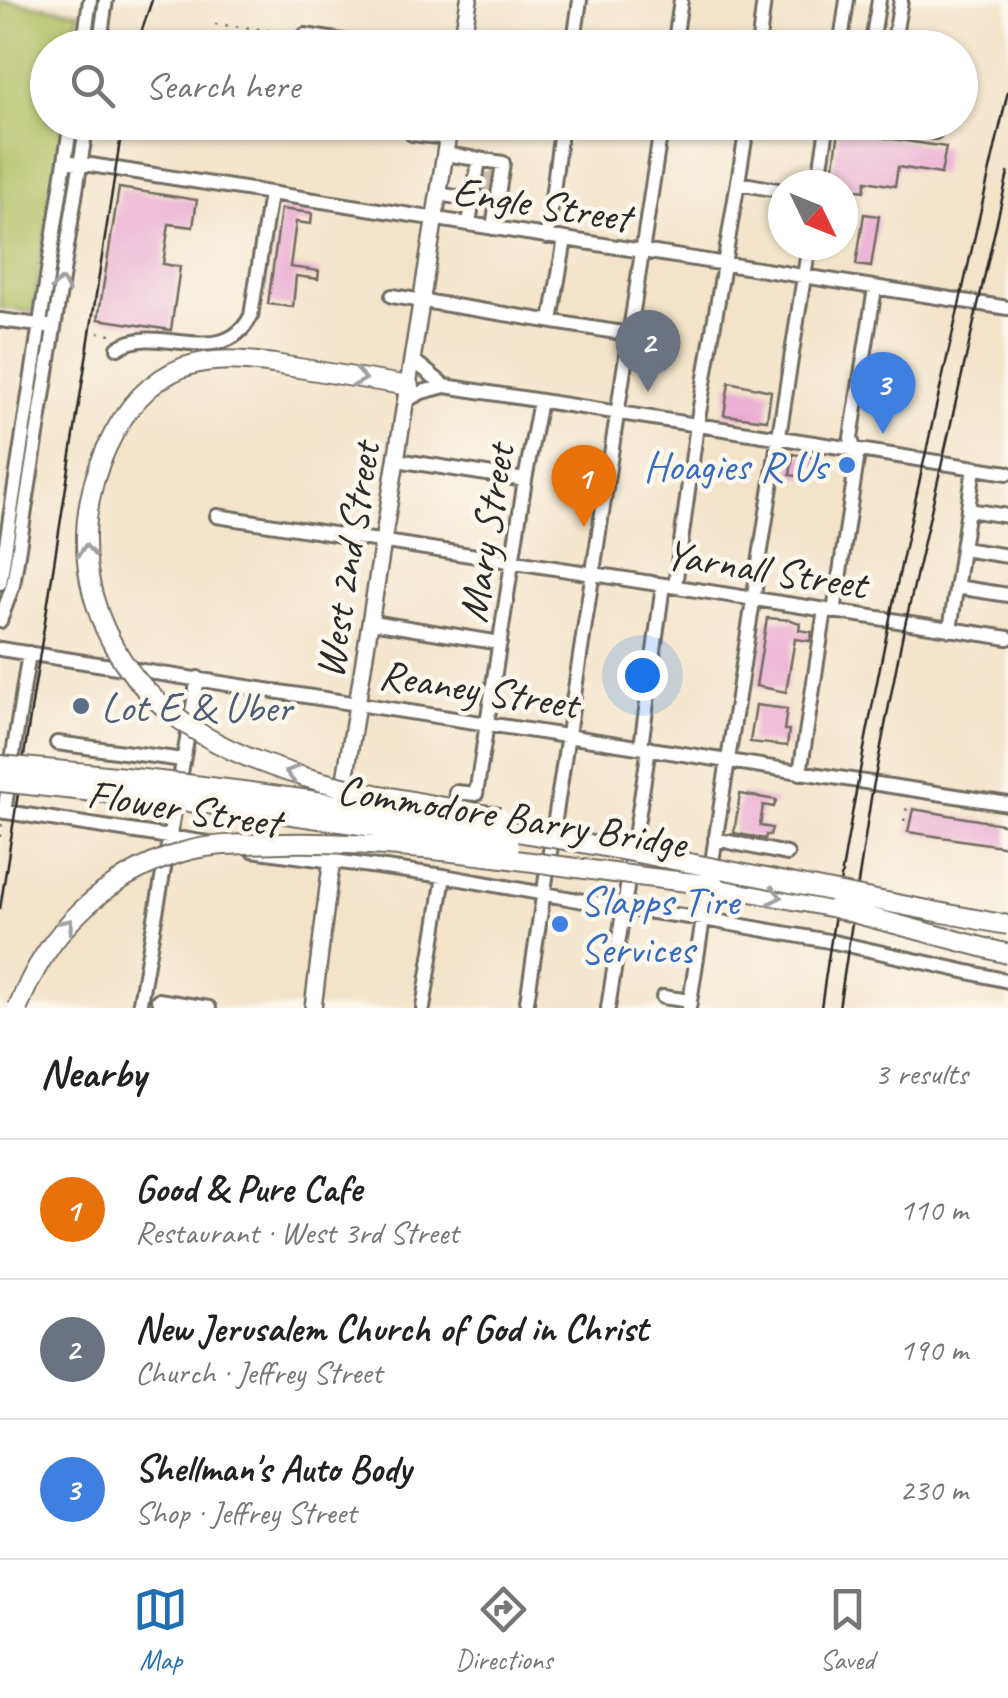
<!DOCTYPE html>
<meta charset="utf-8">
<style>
body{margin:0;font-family:Caveat,sans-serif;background:#f2f2f2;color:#222}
.compass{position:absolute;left:768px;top:170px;width:90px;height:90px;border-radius:50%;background:#fff;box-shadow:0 2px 8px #0004;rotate:133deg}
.you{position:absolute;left:642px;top:675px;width:35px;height:35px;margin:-25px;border:8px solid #fff;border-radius:50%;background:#1a73e8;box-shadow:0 0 0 15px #1a73e833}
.badge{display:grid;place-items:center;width:65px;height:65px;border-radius:50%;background:#1f6fb2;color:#fff;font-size:32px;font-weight:700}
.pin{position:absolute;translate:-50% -82px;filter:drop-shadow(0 2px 5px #0008)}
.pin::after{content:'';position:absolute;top:52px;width:35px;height:30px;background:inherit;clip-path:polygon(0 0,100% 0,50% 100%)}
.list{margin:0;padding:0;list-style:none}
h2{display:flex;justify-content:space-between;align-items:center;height:130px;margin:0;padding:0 40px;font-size:42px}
h2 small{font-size:32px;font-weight:400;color:#767676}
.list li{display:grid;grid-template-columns:65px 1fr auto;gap:30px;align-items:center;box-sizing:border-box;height:140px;padding:0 40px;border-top:2px solid #e0e0e0}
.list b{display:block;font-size:38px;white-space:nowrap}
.list p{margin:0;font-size:32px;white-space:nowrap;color:#767676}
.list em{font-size:32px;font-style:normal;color:#767676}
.icon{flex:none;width:55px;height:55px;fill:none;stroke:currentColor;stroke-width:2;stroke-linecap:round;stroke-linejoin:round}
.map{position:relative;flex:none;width:1008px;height:1008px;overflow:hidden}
.search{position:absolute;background:#fff;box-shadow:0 2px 8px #0004;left:30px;right:30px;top:30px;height:110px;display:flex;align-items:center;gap:25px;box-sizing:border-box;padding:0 35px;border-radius:55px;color:#767676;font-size:38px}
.sheet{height:550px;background:#fff}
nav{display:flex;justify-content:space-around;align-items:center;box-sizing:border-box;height:140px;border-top:2px solid #e0e0e0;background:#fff;font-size:28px;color:#767676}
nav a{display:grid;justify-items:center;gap:5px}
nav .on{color:#1f6fb2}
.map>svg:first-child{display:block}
.green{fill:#b0bf62;stroke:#6e7546;stroke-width:2.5}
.building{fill:#eaacd1}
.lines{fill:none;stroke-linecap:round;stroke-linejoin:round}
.minor-tunnel{stroke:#cbbfa9;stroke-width:12;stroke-dasharray:12 6;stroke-linecap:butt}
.minor-casing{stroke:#716c62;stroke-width:18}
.major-casing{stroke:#716c62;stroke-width:20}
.highway-casing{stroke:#716c62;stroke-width:22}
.path{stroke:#716c62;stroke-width:2.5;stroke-dasharray:2.5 8;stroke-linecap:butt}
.minor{stroke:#fff;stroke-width:12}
.major{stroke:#fff;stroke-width:15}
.highway{stroke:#fff;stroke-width:18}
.rail{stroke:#2b2b2b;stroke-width:2.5}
.highway-bridge-casing{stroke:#716c62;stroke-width:22;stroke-linecap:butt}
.highway-bridge{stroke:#fff;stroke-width:18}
.oneway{stroke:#a0a0a0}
.shop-dot{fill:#3f7fe0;stroke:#fbf7ec;stroke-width:4}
.service-dot{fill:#5c6f8a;stroke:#fbf7ec;stroke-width:4}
.labels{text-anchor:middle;stroke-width:9;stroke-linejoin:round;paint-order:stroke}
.street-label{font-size:42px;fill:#2b2b2b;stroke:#fbf7ec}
.shop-label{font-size:42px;fill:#366cbe;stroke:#fbf7ec;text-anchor:end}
.service-label{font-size:42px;fill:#4e5e75;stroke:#fbf7ec;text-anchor:start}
</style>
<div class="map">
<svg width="1008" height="1008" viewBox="0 0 1008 1008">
<rect width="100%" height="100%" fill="#fbf7ec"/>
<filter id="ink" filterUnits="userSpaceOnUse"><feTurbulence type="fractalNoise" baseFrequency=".01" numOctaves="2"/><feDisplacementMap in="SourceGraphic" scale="20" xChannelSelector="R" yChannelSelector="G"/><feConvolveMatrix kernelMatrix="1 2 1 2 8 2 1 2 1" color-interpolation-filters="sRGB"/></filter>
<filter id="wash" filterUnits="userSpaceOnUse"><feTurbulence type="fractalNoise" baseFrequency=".0048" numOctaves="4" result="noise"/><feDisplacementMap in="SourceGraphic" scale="40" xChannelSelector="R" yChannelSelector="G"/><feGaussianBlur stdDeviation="2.25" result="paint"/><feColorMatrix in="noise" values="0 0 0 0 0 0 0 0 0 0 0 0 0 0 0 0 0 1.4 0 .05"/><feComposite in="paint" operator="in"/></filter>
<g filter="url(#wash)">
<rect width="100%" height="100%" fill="#f3e4c9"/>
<!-- green -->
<path class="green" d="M0 0 80 12 74 47 48 48V122L63 123 33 312 0 308Z"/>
<g id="blocks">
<!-- building -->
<path class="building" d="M839 131 946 147 941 174 898 167 895 186 866 181 864 191 831 185Z
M119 188 197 200 193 227 169 224 163 264 180 267 171 330 98 319Z
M281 209 312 213 311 224 296 222 290 267 319 271 318 279 296 276 293 307 268 304Z
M864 214 879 216 871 267 856 265Z
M729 382 771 391 767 420 724 415Z
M793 454 823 459 822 467 812 465 810 478 790 475Z
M767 618 791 620 800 623 799 630 812 632 810 641 795 639 786 692 756 686Z
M756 705 787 709 784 730H789L787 746 750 742Z
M740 794 776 800 774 807 763 805 760 826 772 828 770 835H766L765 839 734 833Z
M913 809 1008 825V847L908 832Z"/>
</g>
</g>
<g filter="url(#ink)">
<use href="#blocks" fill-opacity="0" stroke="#716c62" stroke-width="2.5"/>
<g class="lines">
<!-- minor-tunnel -->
<path class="minor-tunnel" d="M485 180 494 177
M482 193 493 190"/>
<defs>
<path id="minor" d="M305 35 385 48
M83 48 90 0
M99 48 106 0
M573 48 580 0
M674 48 681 0
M758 48 764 0
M840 48 847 0
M871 48 879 0
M893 48 901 0
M868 122 935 132
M412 134 447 138
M445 154 503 163 493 228
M65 161 1008 308
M738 183 783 191
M818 185 828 122
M439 194 473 200
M469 224 479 159
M547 237 562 122
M392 296 629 334
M0 320 47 326
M551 321 565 239
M118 348C158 321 222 372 251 316L270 194
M413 360 445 386 1008 473
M407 400 422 392 445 386
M397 460 525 480
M968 510 1008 516
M217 516 1008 638
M962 549 1008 556
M0 583 71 122
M675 586 697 425 748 122
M956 587 1008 595
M834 612 857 460 851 438 875 288
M0 621 13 585 87 122
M372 622 500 643
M950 630 974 468
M0 649 1008 804
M57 743 183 760
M641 746 663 585
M800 773 825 610
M456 792 476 794 525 480 540 401
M0 811 208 843
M4 812 29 653
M715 839 787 854
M252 850 444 876 623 908 704 919 834 942 1008 981
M663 997 690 1001
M158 1000 209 1008
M139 1008 198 678
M423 1008 444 876
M526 1008 662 122
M608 1008 649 748
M689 1008 809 245"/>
<path id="major" d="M461 48 469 0
M313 1008 329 880 450 122"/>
<path id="highway" d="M274 364 409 386
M715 885 835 908"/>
</defs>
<!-- minor casing -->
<use href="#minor" class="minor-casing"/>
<!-- major casing -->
<use href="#major" class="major-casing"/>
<!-- highway casing -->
<use href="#highway" class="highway-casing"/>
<!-- path -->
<path class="path" d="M215 24 294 33
M98 332 118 335
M904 821 908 801
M0 837 2 823"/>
<!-- minor -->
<use href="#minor" class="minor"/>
<!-- major -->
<use href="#major" class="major"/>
<!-- highway -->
<use href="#highway" class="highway"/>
<!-- rail -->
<path class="rail" d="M136 48 152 0
M0 909 123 122
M821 1008C864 699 939 396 1008 91
M839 1008 871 798 902 638 1008 173"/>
<defs>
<path id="highway-bridge" d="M274 364C245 360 213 357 184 367 148 381 123 412 107 447 62 543 91 653 176 717 261 782 395 797 499 817
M0 765C191 781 381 808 570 841 716 866 862 899 1008 925
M0 782 245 808 510 847
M835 908 1008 954
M18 1008C47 931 104 876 183 852 215 843 249 844 282 843 428 840 570 871 715 885"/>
</defs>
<!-- highway-bridge casing -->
<use href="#highway-bridge" class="highway-bridge-casing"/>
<!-- highway-bridge -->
<use href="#highway-bridge" class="highway-bridge"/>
</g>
<!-- one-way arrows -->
<defs><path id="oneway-chevron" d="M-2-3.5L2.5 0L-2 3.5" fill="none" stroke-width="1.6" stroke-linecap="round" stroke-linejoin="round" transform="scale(2.5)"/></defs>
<g class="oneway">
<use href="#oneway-chevron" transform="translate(61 285) rotate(-81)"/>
<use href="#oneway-chevron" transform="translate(360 378) rotate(10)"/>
<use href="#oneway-chevron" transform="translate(86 551) rotate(-94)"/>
<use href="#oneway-chevron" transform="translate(292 773) rotate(-165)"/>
<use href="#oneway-chevron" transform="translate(775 896) rotate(11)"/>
<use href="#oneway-chevron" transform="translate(67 925) rotate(-49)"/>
</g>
</g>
<!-- markers -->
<g class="shop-dot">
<circle cx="847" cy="465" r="10"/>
<circle cx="560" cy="924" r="10"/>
</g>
<circle class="service-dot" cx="81" cy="706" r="10"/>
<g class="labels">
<!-- street labels -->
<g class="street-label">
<text transform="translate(542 203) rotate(9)" y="15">Engle Street</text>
<text transform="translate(485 533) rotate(-81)" y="15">Mary Street</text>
<text transform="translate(346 560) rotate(-81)" y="15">West 2nd Street</text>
<text transform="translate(766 568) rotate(9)" y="15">Yarnall Street</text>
<text transform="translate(479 688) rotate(9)" y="15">Reaney Street</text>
<text transform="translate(184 807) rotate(9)" y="15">Flower Street</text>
<text transform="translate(512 815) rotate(9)" y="15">Commodore Barry Bridge</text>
</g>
<!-- shop labels -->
<g class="shop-label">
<text x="827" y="480">Hoagies R Us</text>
<text x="580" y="915" text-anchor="start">Slapps Tire<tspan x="580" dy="48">Services</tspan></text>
</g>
<!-- service labels -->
<g class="service-label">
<text x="101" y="721">Lot E &amp; Uber</text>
</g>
</g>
</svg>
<svg class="compass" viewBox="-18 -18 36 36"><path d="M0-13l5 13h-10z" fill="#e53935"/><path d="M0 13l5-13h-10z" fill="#767676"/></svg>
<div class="you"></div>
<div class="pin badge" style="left:584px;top:527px;background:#e8710a">1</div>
<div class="pin badge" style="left:648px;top:392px;background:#6b7280">2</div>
<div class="pin badge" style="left:883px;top:434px;background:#3f7fe0">3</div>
<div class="search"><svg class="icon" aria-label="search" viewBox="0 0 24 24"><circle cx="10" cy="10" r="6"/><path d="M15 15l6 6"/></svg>Search here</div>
</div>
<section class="sheet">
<h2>Nearby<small>3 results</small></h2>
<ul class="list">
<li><span class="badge" style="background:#e8710a">1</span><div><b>Good &amp; Pure Cafe</b><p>Restaurant · West 3rd Street</p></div><em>110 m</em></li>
<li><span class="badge" style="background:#6b7280">2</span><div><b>New Jerusalem Church of God in Christ</b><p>Church · Jeffrey Street</p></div><em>190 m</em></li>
<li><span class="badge" style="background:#3f7fe0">3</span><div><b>Shellman's Auto Body</b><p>Shop · Jeffrey Street</p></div><em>230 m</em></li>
</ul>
</section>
<nav>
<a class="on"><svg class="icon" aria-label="map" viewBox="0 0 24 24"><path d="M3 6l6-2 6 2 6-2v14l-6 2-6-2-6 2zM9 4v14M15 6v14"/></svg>Map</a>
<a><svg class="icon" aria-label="directions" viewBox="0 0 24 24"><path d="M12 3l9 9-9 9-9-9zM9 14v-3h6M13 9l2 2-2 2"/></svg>Directions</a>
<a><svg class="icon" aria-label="saved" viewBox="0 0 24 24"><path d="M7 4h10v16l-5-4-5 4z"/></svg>Saved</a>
</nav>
